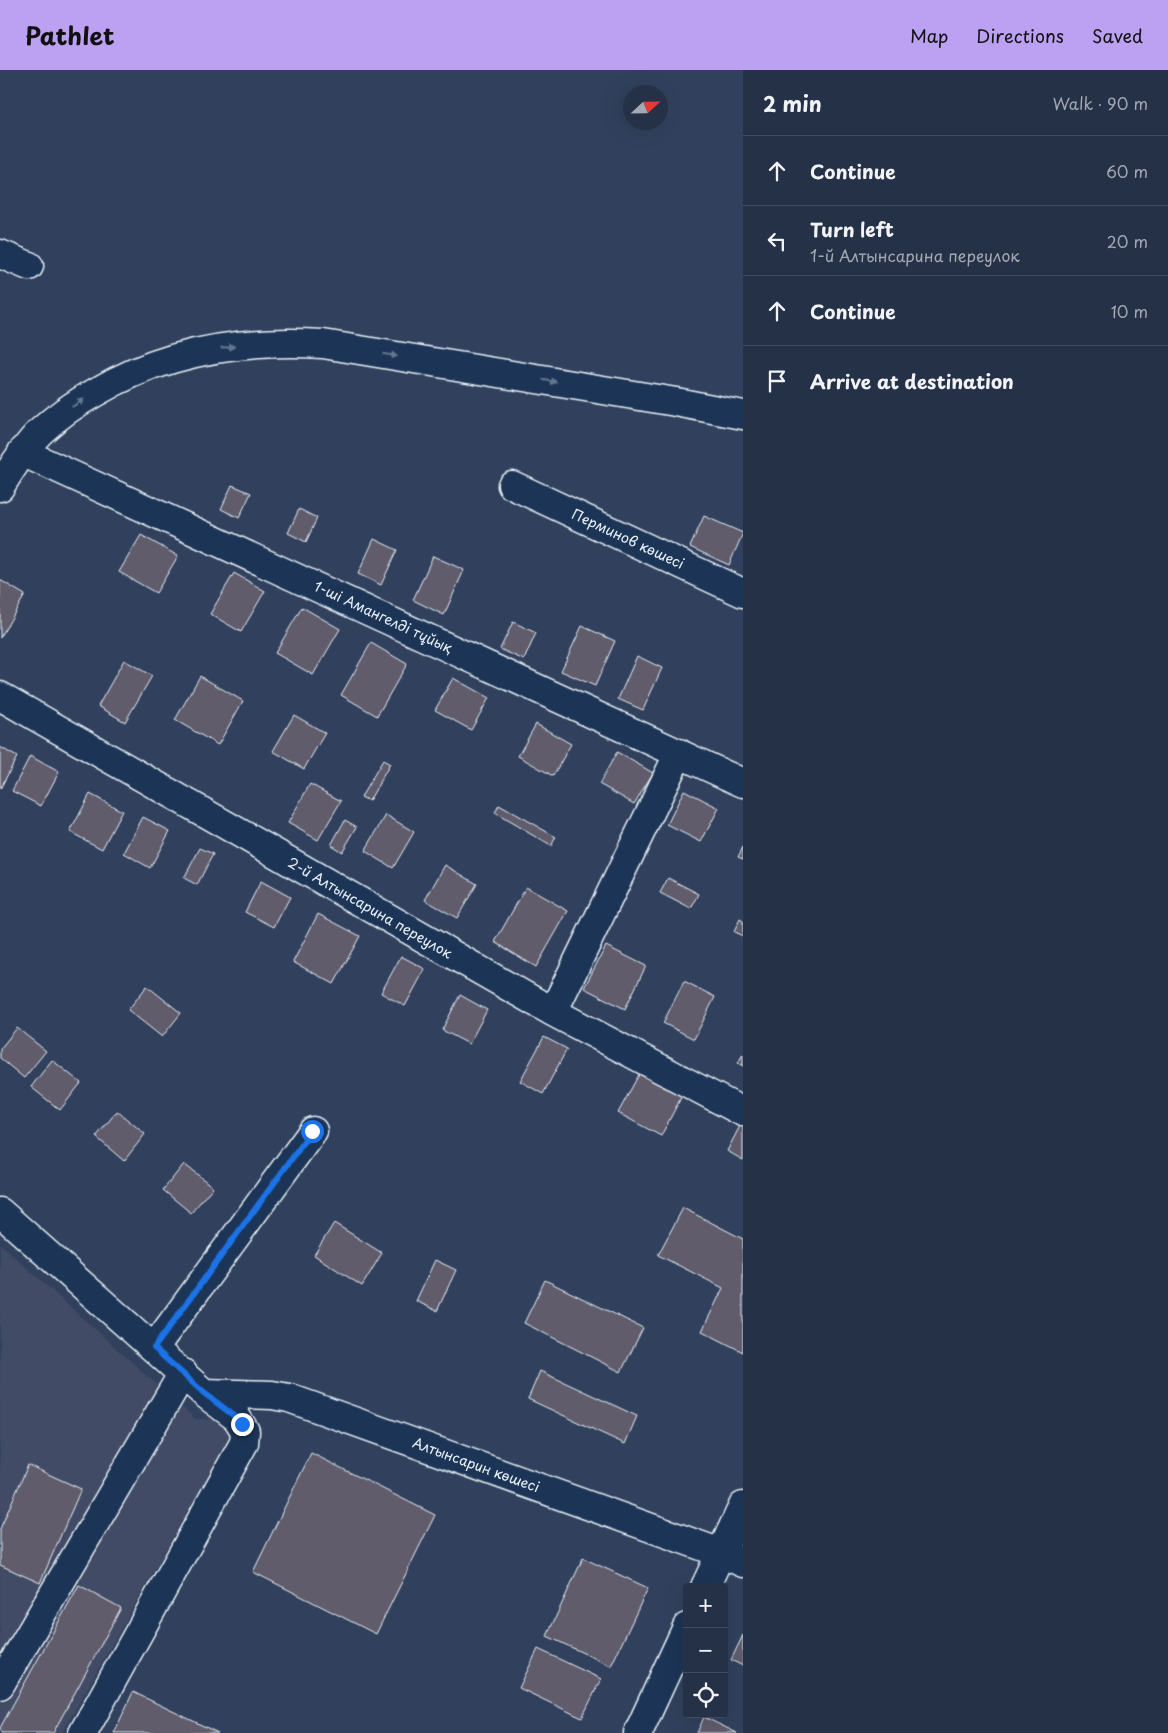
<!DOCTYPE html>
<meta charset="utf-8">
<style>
body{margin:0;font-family:"Playpen Sans",sans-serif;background:#2d394d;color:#f1f3f6}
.controls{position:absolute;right:15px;bottom:15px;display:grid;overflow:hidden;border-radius:5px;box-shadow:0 5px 20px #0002}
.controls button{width:45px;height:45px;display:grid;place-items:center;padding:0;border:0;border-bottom:1px solid #424c5f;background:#253146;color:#f1f3f6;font:25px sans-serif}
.compass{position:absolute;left:623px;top:15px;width:45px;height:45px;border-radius:50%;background:#253146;box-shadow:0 5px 20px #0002;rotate:68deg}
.stop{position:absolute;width:15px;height:15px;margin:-11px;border:4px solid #1a73e8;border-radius:50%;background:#fff}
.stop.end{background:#1a73e8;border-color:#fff;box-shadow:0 1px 5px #0008}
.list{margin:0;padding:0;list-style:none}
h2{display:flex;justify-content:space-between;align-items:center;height:65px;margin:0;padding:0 20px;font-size:21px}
h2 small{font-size:16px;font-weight:400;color:#a3a9b3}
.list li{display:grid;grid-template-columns:32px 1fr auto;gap:15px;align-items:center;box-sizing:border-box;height:70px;padding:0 20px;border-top:1px solid #424c5f}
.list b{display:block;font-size:19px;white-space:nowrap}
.list p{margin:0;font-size:16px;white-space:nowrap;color:#a3a9b3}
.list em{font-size:16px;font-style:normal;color:#a3a9b3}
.icon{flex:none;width:28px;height:28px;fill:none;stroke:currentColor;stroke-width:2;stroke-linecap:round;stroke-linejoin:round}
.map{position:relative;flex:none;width:743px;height:1663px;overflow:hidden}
header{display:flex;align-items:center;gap:30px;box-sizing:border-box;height:70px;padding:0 25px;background:#bca0f2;color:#111}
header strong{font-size:24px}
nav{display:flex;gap:28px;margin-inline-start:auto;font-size:18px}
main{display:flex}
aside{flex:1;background:#253146}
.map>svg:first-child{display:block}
.built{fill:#424c65}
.building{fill:#605c6c;stroke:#e8f1f8}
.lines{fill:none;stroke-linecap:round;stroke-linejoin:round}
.minor-casing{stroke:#e8f1f8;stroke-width:31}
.highway-casing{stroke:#e8f1f8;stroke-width:31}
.minor{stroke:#1d3557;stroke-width:28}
.highway{stroke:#1d3557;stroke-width:28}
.oneway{fill:#64778f}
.route{stroke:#1a73e8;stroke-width:6}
.labels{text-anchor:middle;stroke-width:5;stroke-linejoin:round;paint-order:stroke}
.street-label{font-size:14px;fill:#e8f1f8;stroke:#1d3557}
</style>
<header>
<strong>Pathlet</strong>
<nav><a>Map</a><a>Directions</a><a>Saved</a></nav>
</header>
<main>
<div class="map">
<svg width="743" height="1663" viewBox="0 0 743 1663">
<rect width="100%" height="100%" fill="#31415d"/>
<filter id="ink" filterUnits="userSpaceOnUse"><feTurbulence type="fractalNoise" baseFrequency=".02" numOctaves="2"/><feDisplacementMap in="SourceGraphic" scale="10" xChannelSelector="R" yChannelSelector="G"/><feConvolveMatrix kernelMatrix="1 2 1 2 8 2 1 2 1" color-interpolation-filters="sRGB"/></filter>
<g filter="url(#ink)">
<!-- built -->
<path class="built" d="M0 1174 195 1349 239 1350 62 1663H0Z"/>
<!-- building -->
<path class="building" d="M232 415 251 423 239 448 221 439Z
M299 439 317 448 306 472 288 463Z
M704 446 743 463 729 495 690 477Z
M141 465 178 486 156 523 119 502Z
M374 469 397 480 381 515 358 504Z
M433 486 464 500 444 545 413 530Z
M234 503 265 521 241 562 210 544Z
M0 510 25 525 0 568Z
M302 537 340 559 313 605 275 583Z
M513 552 536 563 524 590 500 579Z
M582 556 615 571 595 616 561 601Z
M371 573 407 594 377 646 341 625Z
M637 586 662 598 643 640 618 629Z
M124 590 152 606 125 652 98 636Z
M200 606 243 631 218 675 175 650Z
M453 608 489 628 471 660 435 640Z
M294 645 325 663 304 699 273 681Z
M536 654 571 674 553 706 518 686Z
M0 677 17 687 0 719Z
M617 682 653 703 634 734 599 714Z
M30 686 59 702 41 736 12 721Z
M383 690 390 694 369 731 361 727Z
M310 714 341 731 318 770 288 753Z
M684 720 719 738 701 772 667 755Z
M90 724 122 741 102 779 70 762Z
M499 735 556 767 551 776 495 743Z
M386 745 414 762 393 798 365 781Z
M143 747 170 761 150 798 124 783Z
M345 750 357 757 342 782 331 775Z
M743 777V789L738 787Z
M200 778 213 784 197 815 184 808Z
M445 795 477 814 457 848 425 830Z
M668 808 699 824 691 839 660 823Z
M261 811 290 827 274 857 245 842Z
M526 817 568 841 536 897 495 872Z
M318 844 360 866 334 914 293 892Z
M740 849 743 851V866L734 862Z
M606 876 646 896 625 939 584 918Z
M401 886 425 899 405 936 381 923Z
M684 911 715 927 694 969 663 953Z
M147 916 181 943 162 967 128 940Z
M460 925 487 940 469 974 442 960Z
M17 958 46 981 24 1008 0 988V979Z
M544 967 567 979 543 1024 520 1011Z
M743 984V996L738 993Z
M52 990 81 1013 60 1040 31 1017Z
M643 997 685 1020 661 1066 618 1043Z
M117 1041 145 1064 124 1091 96 1067Z
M741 1054 743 1056V1090L727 1081Z
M184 1094 213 1117 191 1143 163 1120Z
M683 1138 743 1169V1282L702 1261 723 1218 658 1185Z
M334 1153 382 1183 362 1216 314 1185Z
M435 1190 456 1200 437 1241 416 1231Z
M545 1210 643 1258 621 1302 524 1253Z
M540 1301 637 1346 625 1374 528 1329Z
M311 1383 435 1445 376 1564 253 1502Z
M28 1395 81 1419 40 1513 0 1495V1459Z
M583 1488 648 1518 611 1596 547 1566Z
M79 1515 121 1538 53 1663H1L0 1658Z
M743 1565V1596L731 1590Z
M538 1579 601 1609 582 1648 519 1618Z
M133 1622 218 1663H114Z
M704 1647 737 1663H697Z"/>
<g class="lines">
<defs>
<path id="minor" d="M0 184 29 196
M22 382 743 713
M512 415 743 523
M0 626 553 942 743 1042
M553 942 679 683
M0 1142 204 1323 237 1348 245 1361 244 1373 83 1663
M154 1278 313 1061
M204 1323 272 1325 289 1328 721 1483 743 1493
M705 1517 743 1436
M0 1615 183 1303
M638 1663 687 1557"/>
<path id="highway" d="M0 417C12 397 24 378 40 362 57 346 76 333 96 322 165 281 244 269 323 274L676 332 743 345"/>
</defs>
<!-- minor casing -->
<use href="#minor" class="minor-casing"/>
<!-- highway casing -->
<use href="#highway" class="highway-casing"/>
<!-- minor -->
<use href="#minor" class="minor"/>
<!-- highway -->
<use href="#highway" class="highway"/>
</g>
<!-- one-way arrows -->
<defs><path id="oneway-solid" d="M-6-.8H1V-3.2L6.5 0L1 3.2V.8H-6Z" transform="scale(1.25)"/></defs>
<g class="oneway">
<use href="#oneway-solid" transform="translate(228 277) rotate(-5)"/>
<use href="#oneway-solid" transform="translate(390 285) rotate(9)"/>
<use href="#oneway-solid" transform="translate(550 311) rotate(9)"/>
<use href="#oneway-solid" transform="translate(78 333) rotate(-33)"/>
</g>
</g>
<g class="lines" filter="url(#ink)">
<!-- route -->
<path class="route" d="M242 1354 237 1348 204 1323 154 1278 312 1061"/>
</g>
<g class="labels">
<!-- street labels -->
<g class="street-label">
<text transform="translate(628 469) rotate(25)" y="5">Перминов көшесі</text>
<text transform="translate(383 547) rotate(25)" y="5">1-ші Амангелді тұйық</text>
<text transform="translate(370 838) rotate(30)" y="5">2-й Алтынсарина переулок</text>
<text transform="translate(476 1395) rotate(20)" y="5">Алтынсарин көшесі</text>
</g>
</g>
</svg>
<div class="controls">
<button>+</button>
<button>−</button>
<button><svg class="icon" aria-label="locate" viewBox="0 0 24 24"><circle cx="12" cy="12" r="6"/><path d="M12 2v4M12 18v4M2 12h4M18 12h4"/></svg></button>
</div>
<svg class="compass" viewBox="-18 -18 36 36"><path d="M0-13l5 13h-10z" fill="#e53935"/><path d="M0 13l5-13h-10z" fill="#a3a9b3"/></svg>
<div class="stop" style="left:312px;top:1061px"></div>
<div class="stop end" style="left:242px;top:1354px"></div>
</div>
<aside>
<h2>2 min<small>Walk · 90 m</small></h2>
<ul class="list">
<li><svg class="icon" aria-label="ahead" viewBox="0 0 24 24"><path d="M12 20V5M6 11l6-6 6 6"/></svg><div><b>Continue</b></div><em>60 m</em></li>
<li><svg class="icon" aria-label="left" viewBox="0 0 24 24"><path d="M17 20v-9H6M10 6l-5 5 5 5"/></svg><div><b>Turn left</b><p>1-й Алтынсарина переулок</p></div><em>20 m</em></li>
<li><svg class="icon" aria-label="ahead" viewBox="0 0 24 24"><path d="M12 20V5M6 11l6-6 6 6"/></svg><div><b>Continue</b></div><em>10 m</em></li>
<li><svg class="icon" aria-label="arrive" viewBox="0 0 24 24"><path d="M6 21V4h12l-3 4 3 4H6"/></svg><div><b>Arrive at destination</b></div></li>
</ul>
</aside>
</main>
